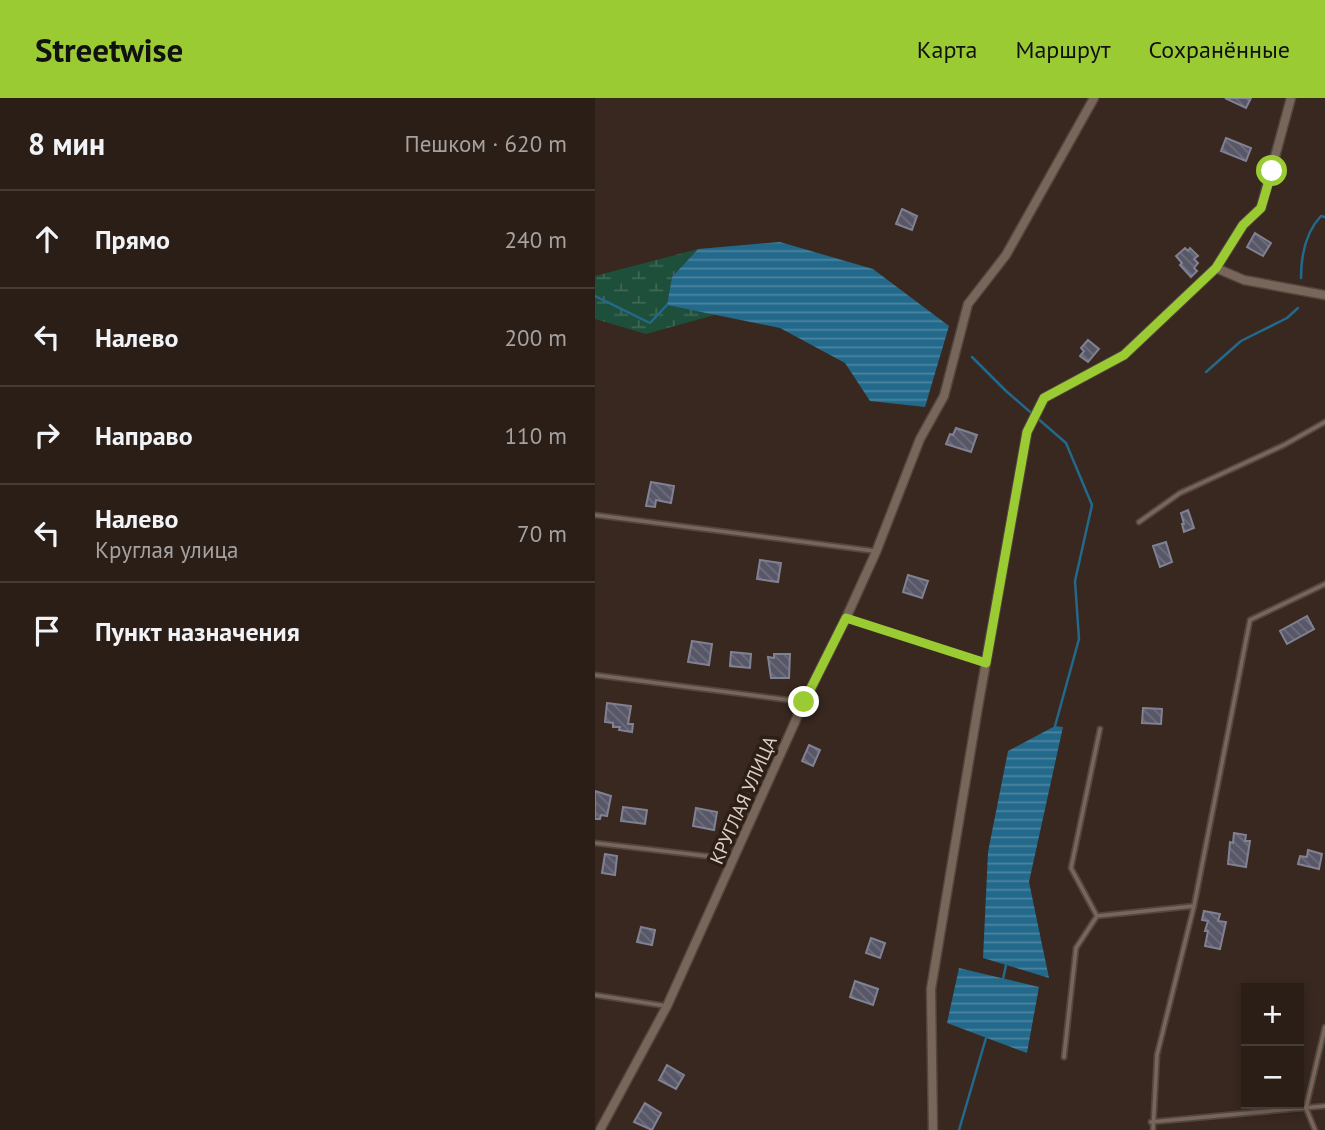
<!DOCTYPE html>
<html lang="ru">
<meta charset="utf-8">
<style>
body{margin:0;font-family:"PT Sans",sans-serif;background:#322720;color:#f1f3f6}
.controls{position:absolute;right:21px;bottom:21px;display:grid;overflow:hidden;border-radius:0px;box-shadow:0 4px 10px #0003}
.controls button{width:63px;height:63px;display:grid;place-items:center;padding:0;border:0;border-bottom:2px solid #463c36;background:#2a1e17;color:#f1f3f6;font:35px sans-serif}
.stop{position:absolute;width:21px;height:21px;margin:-16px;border:5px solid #9bcb33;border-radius:50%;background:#fff}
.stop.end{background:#9bcb33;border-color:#fff;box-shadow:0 2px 7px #0008}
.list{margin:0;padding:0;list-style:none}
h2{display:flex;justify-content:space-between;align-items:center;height:91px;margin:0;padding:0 28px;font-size:30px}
h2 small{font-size:23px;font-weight:400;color:#a5a2a1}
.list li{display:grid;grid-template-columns:46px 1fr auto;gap:21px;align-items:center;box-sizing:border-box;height:98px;padding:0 28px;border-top:2px solid #463c36}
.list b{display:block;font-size:26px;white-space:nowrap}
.list p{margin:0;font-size:23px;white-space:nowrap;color:#a5a2a1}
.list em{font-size:23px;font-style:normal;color:#a5a2a1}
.icon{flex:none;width:38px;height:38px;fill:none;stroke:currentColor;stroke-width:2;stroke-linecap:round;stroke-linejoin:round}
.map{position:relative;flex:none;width:730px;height:1032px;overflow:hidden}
header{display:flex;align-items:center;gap:42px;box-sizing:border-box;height:98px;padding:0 35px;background:#9bcb33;color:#111}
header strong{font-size:33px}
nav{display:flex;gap:38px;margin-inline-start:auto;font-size:24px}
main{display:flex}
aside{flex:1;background:#2a1e17}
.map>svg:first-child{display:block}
.wetland{fill:url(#wetland-marsh)}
.water{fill:url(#water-rules)}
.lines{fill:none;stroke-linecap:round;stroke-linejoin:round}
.stream{stroke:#23698b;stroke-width:2.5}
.building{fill:url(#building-back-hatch);stroke:#818194;stroke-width:2}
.service-casing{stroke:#53463e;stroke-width:7}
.minor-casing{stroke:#53463e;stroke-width:11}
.service{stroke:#78665b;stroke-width:3.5}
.minor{stroke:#78665b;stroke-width:8}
.route{stroke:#9bcb33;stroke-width:9}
.labels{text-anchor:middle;stroke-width:7;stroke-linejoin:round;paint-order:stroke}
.street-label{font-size:19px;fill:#dacfc9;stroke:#2d1f15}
</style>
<header>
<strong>Streetwise</strong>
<nav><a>Карта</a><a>Маршрут</a><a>Сохранённые</a></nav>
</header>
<main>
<aside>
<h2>8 мин<small>Пешком · 620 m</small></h2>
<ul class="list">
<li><svg class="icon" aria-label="ahead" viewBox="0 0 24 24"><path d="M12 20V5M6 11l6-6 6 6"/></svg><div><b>Прямо</b></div><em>240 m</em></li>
<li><svg class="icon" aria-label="left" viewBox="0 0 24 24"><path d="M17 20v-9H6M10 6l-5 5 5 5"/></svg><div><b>Налево</b></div><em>200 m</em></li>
<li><svg class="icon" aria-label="right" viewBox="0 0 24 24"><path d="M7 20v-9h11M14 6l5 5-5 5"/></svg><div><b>Направо</b></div><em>110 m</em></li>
<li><svg class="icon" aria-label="left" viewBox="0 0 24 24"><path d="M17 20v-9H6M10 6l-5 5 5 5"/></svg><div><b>Налево</b><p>Круглая улица</p></div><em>70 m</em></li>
<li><svg class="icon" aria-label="arrive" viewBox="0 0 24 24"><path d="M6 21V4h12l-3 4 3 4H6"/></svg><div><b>Пункт назначения</b></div></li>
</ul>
</aside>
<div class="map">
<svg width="730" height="1032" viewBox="0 0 730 1032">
<defs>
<pattern id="wetland-marsh" width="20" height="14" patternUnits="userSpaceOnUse" patternTransform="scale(1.75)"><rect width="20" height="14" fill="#1e4f3b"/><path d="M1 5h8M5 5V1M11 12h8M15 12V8" fill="none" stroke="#3e6756"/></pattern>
<pattern id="water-rules" width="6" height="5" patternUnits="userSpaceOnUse" patternTransform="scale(1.75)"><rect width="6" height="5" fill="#23698b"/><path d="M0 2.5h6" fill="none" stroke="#4d849f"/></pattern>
<pattern id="building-back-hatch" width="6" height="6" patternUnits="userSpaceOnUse" patternTransform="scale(1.75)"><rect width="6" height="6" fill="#575768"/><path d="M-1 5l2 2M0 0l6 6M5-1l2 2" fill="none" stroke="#6f6e7c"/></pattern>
</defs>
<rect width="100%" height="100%" fill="#38281f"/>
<!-- wetland -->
<path class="wetland" d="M103 151 77 179 72 207 123 216 51 236 0 221V178Z"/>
<!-- water -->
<path class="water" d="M185 144 278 171 354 228 330 309 275 303 250 265 185 230 72 207 77 179 103 151Z
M460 628 468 629 434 784 454 880 388 860 393 754 413 653Z
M364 870 444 889 432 955 352 925Z"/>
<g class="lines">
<!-- stream -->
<path class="stream" d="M706 180C706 157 710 135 726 118L730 119
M0 198 55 225 72 207
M377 259 411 293 471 345 497 407 480 483 484 541 460 628
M611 274 646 243 692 220 703 210
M408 881 411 867
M364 1032 391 940"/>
</g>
<!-- building -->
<path class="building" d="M630 0H656L651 10Z
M631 40 656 50 651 63 626 53Z
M307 111 322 118 317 132 301 126Z
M660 135 676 145 668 158 652 149Z
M590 150 593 153 595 150 603 158 599 161 603 165 599 170 602 173 596 179 585 167 587 165 581 158Z
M493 242 504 251 493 264 485 258 489 253 486 250Z
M361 330 382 337 376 354 351 346 355 336 358 337Z
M56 384 79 388 76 405 61 402 60 409 51 408Z
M593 412 599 430 589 434 587 426H589L586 415Z
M571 444 577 464 565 469 558 448Z
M165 462 186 465 183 484 162 481Z
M313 477 333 483 327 500 308 494Z
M712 518 719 531 692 546 685 533Z
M97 543 117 546 114 567 93 564Z
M136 554 156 556 155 570 135 568Z
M179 556H195L194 580H176L173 559 179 560Z
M12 605 36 608 33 626H38L37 634 24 632 25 629H18V625L10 624Z
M548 610 567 611 566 626 547 625Z
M214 647 225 652 218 668 207 663Z
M0 693 16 698 12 718 6 717 5 721H0Z
M28 709 52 712 50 726 26 723Z
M101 710 122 714 119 732 98 728Z
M639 735 651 737 650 743H655L651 769 633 766 635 744 638 745Z
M713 752 727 756 724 771 703 766 705 758 712 759Z
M10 756 22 758 20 777 7 775Z
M609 813 625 816 623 823 631 824 625 851 610 848 613 833H610L613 823 607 822Z
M46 829 60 832 57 847 42 844Z
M276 840 290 845 285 860 271 855Z
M260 883 283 891 278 907 255 899Z
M72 967 89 977 81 991 64 982Z
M50 1005 66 1015 57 1032 39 1024Z"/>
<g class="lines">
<defs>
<path id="service" d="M0 417 279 453
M544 424 585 395 689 347 730 324
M253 520 389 565
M0 577 209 604
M505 631 476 770 502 818 599 808
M0 745 137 761
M0 897 71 908
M469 959 481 850 502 818
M556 1024 730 1008
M558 1032 562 957 599 808 655 522 730 486
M720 1032 711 1010 730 929"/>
<path id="minor" d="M621 170 649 182 730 197
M5 1032 72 908 209 604 251 520 281 454 325 341 349 298 373 206 411 157 499 0
M338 1032 336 891 383 609 432 334 449 300 529 257 621 170 648 127 666 110 696 0"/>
</defs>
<!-- service casing -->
<use href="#service" class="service-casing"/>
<!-- minor casing -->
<use href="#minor" class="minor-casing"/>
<!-- service -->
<use href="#service" class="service"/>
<!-- minor -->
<use href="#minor" class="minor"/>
</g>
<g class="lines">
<!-- route -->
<path class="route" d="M209 604 251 520 391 565 432 334 449 300 529 257 621 170 648 127 666 110 677 73"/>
</g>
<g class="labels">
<!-- street labels -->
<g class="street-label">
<text transform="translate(148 702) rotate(-66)" y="7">КРУГЛАЯ УЛИЦА</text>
</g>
</g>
</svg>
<div class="controls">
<button>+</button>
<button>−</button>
</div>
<div class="stop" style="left:677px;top:73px"></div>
<div class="stop end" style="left:209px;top:604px"></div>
</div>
</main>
